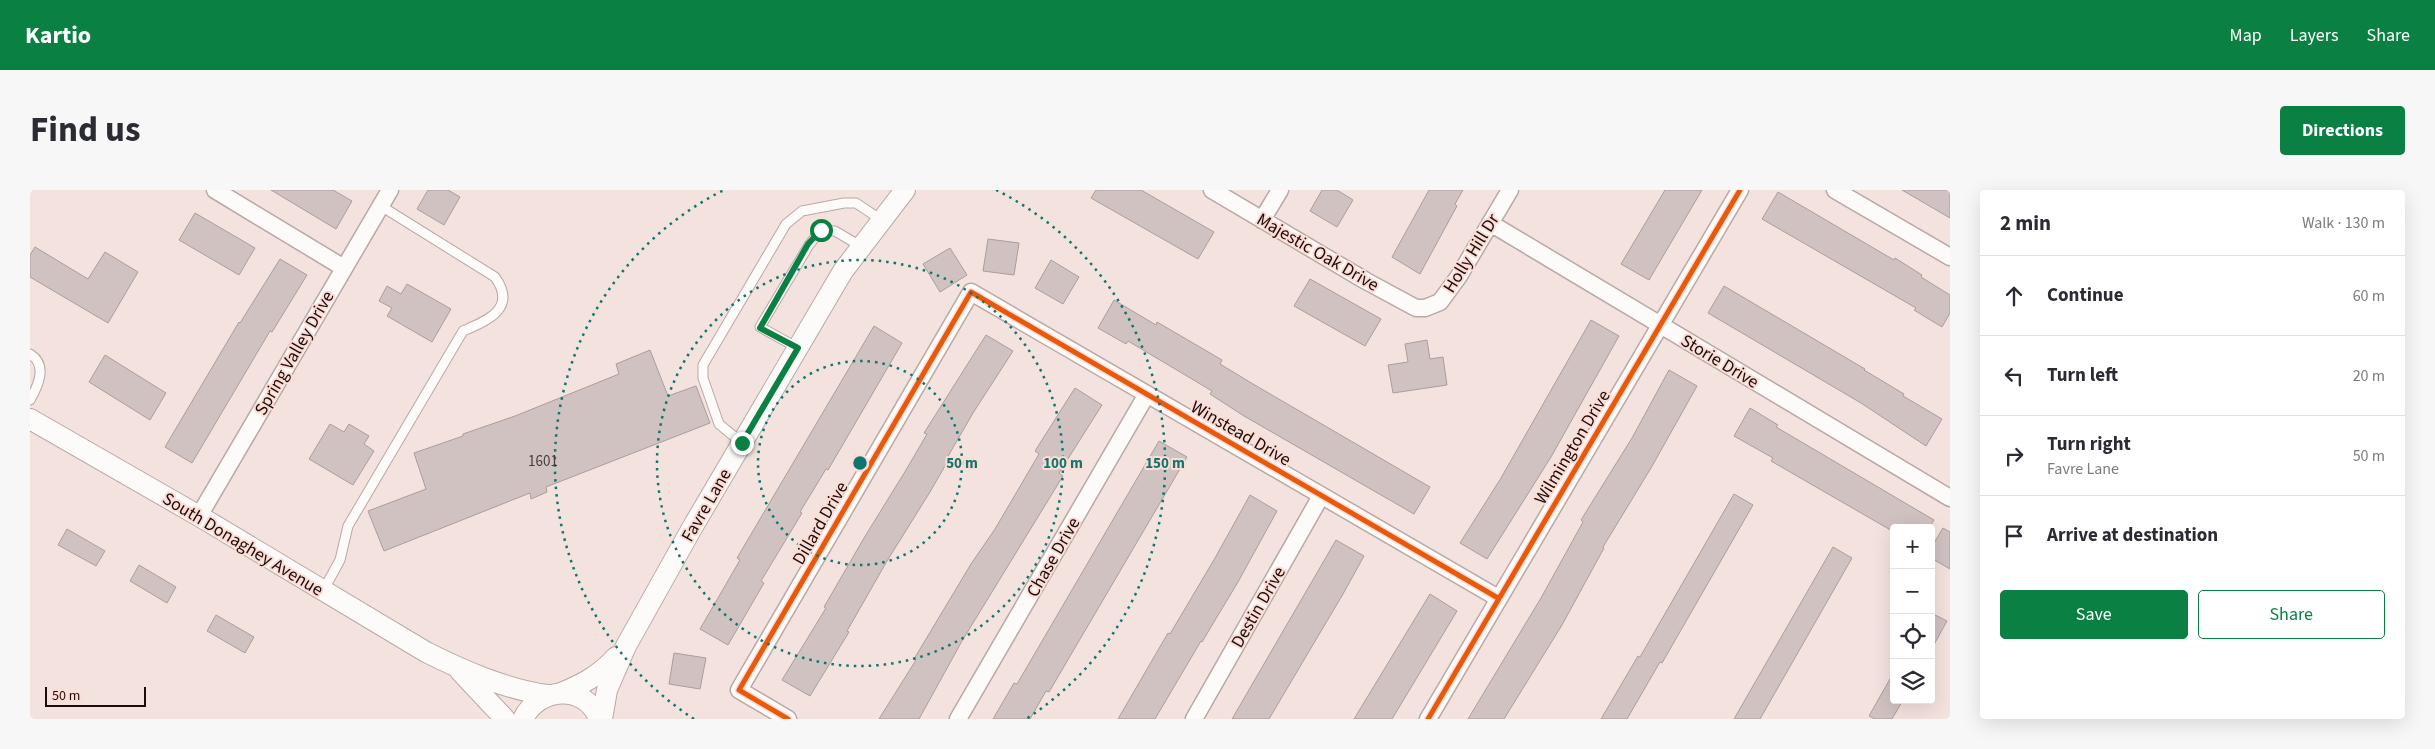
<!DOCTYPE html>
<meta charset="utf-8">
<style>
body{margin:0;font-family:"Source Sans 3",sans-serif;background:#f7f7f7;color:#2b2b33}
.controls{position:absolute;right:15px;bottom:15px;display:grid;overflow:hidden;border-radius:5px;box-shadow:0 5px 20px #0002}
.controls button{width:45px;height:45px;display:grid;place-items:center;padding:0;border:0;border-bottom:1px solid #e1e1e2;background:#fff;color:#2b2b33;font:25px sans-serif}
.scale{position:absolute;left:15px;bottom:12px;width:101px;box-sizing:border-box;padding-left:5px;border:2px solid #190e0c;border-top:0;font-size:14px;line-height:18px;white-space:nowrap;color:#190e0c;-webkit-text-stroke:4px #fddcd5;paint-order:stroke}
.stop{position:absolute;width:15px;height:15px;margin:-11px;border:4px solid #0b8043;border-radius:50%;background:#fff}
.stop.end{background:#0b8043;border-color:#fff;box-shadow:0 1px 5px #0008}
.list{margin:0;padding:0;list-style:none}
h2{display:flex;justify-content:space-between;align-items:center;height:65px;margin:0;padding:0 20px;font-size:21px}
h2 small{font-size:16px;font-weight:400;color:#7c7c81}
.list li{display:grid;grid-template-columns:32px 1fr auto;gap:15px;align-items:center;box-sizing:border-box;height:80px;padding:0 20px;border-top:1px solid #e1e1e2}
.list b{display:block;font-size:19px;white-space:nowrap}
.list p{margin:0;font-size:16px;white-space:nowrap;color:#7c7c81}
.list em{font-size:16px;font-style:normal;color:#7c7c81}
.actions{display:flex;gap:10px;padding:15px 20px}
.actions a{flex:1;padding:11px 0;border:1px solid #0b8043;border-radius:5px;text-align:center;font-size:18px;color:#0b8043}
.actions .main{background:#0b8043;color:#fff}
.icon{flex:none;width:28px;height:28px;fill:none;stroke:currentColor;stroke-width:2;stroke-linecap:round;stroke-linejoin:round}
.map{position:relative;flex:none;width:1920px;height:529px;overflow:hidden;border-radius:5px}
header{display:flex;align-items:center;gap:30px;box-sizing:border-box;height:70px;padding:0 25px;background:#0b8043;color:#fff}
header strong{font-size:24px}
nav{display:flex;gap:28px;margin-inline-start:auto;font-size:18px}
.intro{display:flex;align-items:center;justify-content:space-between;box-sizing:border-box;height:120px;padding:0 30px}
h1{margin:0;font-size:35px}
.button{padding:12px 22px;border-radius:5px;background:#0b8043;color:#fff;font-size:18px;font-weight:700}
main{display:flex;gap:30px;padding:0 30px}
aside{flex:1;background:#fff;border-radius:5px;box-shadow:0 5px 20px #0002}
.map>svg:first-child{display:block}
.building{fill:#d0c2c1;stroke:#ab9d9d}
.lines{fill:none;stroke-linecap:round;stroke-linejoin:round}
.service-casing{stroke:#b8a9a6;stroke-width:11}
.minor-casing{stroke:#b8a9a6;stroke-width:19}
.tertiary-casing{stroke:#b8a9a6;stroke-width:22}
.service{stroke:#fdfbfa;stroke-width:9}
.minor{stroke:#fdfbfa;stroke-width:16}
.tertiary{stroke:#fdfbfa;stroke-width:20}
.cycleway-casing{stroke:#fddcd5;stroke-width:8}
.cycleway{stroke:#e8590c;stroke-width:5}
.route{stroke:#0b8043;stroke-width:6}
.ring{fill:none;stroke:#0f766e;stroke-width:2.5;stroke-dasharray:2.5 5}
.labels{text-anchor:middle;stroke-width:4;stroke-linejoin:round;paint-order:stroke}
.number-label{font-size:15px;fill:#473b39}
.street-label{font-size:18px;fill:#190e0c;stroke:#fddcd5}
.centre{fill:#0f766e;stroke:#fddcd5;stroke-width:2.5}
.ring-label{font-size:15px;text-anchor:middle;font-weight:bold;fill:#0f766e;stroke:#fddcd5;stroke-width:4;stroke-linejoin:round;paint-order:stroke}
</style>
<header>
<strong>Kartio</strong>
<nav><a>Map</a><a>Layers</a><a>Share</a></nav>
</header>
<div class="intro"><h1>Find us</h1><a class="button">Directions</a></div>
<main>
<div class="map">
<svg width="1920" height="529" viewBox="0 0 1920 529">
<rect width="100%" height="100%" fill="#f4e2de"/>
<!-- building -->
<path class="building" d="M241 0H303L322 11 306 39Z
M398 0H418L430 7 414 35 387 19Z
M1066 0H1111L1184 42 1168 69 1061 8Z
M1292 0H1307L1323 10 1307 37 1280 21Z
M1399 0H1433L1425 14 1427 16 1390 84 1362 67Z
M1635 0H1672L1619 90 1591 74Z
M1872 0H1920V28Z
M1748 2 1864 70 1865 68 1892 85 1891 87 1920 105V123L1912 137 1884 120 1886 118 1732 29Z
M165 23 225 58 209 85 149 50Z
M958 49 989 53 984 85 953 81Z
M5 57 58 89 75 62 108 82 78 133 0 87V65Z
M920 58 937 85 910 102 893 74Z
M250 69 277 85 242 142 240 141 162 273 135 257 209 132 210 133Z
M1021 70 1049 87 1033 114 1005 98Z
M1280 89 1351 129 1335 156 1264 116Z
M377 94 421 119 402 152 357 126 362 118 349 111 357 96 371 104Z
M1694 96 1835 179 1834 180 1874 204 1873 206 1912 229 1896 256 1831 213 1678 123Z
M1084 110 1126 135 1127 132 1192 170 1190 174 1223 194 1400 297 1384 324 1214 226 1180 204 1182 201 1098 151 1096 154 1068 138Z
M1561 130 1589 146 1521 267 1457 369 1430 353 1471 288Z
M844 136 872 153 798 280 796 279 770 322 772 323 731 391 734 393 698 455 670 439 710 370 707 368Z
M956 145 983 161 943 223 917 268 919 269 900 302 857 371 817 441 819 442 780 506 752 490 796 418 794 417 834 348 876 280 897 244 894 243Z
M1397 150 1400 169 1413 167 1417 195 1363 203 1358 175 1378 172 1375 154Z
M620 160 638 206 666 196 680 233 516 297 517 302 501 309 500 303 354 361 338 321 396 299 384 263 433 246V244L485 226 589 184 586 174Z
M75 165 136 203 120 230 59 192Z
M1639 180 1667 196 1621 278 1573 357 1574 358 1532 435 1474 529H1438L1511 408 1553 332 1551 330 1602 248Z
M1045 198 1072 215 1029 283 1033 286 932 451 889 529H849L886 470 884 469 941 374 965 339 1009 264 1005 261Z
M1720 218 1748 235 1746 237 1904 330 1899 338H1864V342L1741 271 1743 268 1704 246Z
M300 234 314 242 319 234 339 246 334 254 344 261 323 295 279 269Z
M1129 251 1157 267 1019 502 1016 501 1000 529H963L984 493 987 494Z
M1704 304 1723 315 1632 473 1630 472 1597 529H1571L1608 466 1610 467Z
M1220 305 1247 321 1208 392 1172 452 1171 451 1125 529H1088L1138 443 1140 444 1185 368Z
M1913 338 1920 342V379L1901 368V358Z
M37 339 75 361 66 376 28 355Z
M1306 350 1334 366 1313 404 1239 529H1202Z
M1803 357 1822 368 1730 529H1704Z
M109 375 146 397 137 413 100 391Z
M1400 404 1427 421 1362 529H1324Z
M1901 423 1917 431 1901 460Z
M186 425 224 447 215 463 177 441Z
M644 463 676 468 670 499 639 494Z
M1864 482V510H1873L1862 529H1845L1839 526Z"/>
<g class="lines">
<defs>
<path id="service" d="M768 158 730 137 779 55 791 40 805 41 832 57
M0 164C18 175 8 196 0 210
M712 253 689 234 673 188V175L756 34 772 21 814 13H826L853 31
M293 401 310 370 318 336 433 141C459 130 487 118 465 87L351 16"/>
<path id="minor" d="M185 0 314 78
M1182 0 1336 91 1386 118H1395L1410 112 1429 86 1480 0
M1805 0 1920 67
M1232 30 1250 0
M1460 33 1920 308
M169 326 360 0
M758 529 709 500 941 102 1468 408
M928 529 1117 204
M1164 529 1291 306
M1398 529 1710 0"/>
<path id="tertiary" d="M0 229 169 326 396 462C434 481 475 499 517 505
M430 481 475 529
M531 503C553 494 570 485 586 467
M493 529C508 497 555 493 569 529
M572 529 577 500 596 456 662 338 813 81 875 0"/>
</defs>
<!-- service casing -->
<use href="#service" class="service-casing"/>
<!-- minor casing -->
<use href="#minor" class="minor-casing"/>
<!-- tertiary casing -->
<use href="#tertiary" class="tertiary-casing"/>
<!-- service -->
<use href="#service" class="service"/>
<!-- minor -->
<use href="#minor" class="minor"/>
<!-- tertiary -->
<use href="#tertiary" class="tertiary"/>
<defs>
<path id="cycleway" d="M758 529 709 500 941 102 1468 408
M1398 529 1710 0"/>
</defs>
<!-- cycleway casing -->
<use href="#cycleway" class="cycleway-casing"/>
<!-- cycleway -->
<use href="#cycleway" class="cycleway"/>
</g>
<g class="lines">
<!-- route -->
<path class="route" d="M712 253 768 158 730 138 778 54 791 40"/>
</g>
<!-- distance rings -->
<g class="ring">
<circle cx="830" cy="273" r="102"/>
<circle cx="830" cy="273" r="203"/>
<path d="M664 529A305 305 0 0 1 694 0M966 0A305 305 0 0 1 996 529"/>
</g>
<g class="labels">
<!-- number labels -->
<g class="number-label">
<text x="513" y="276">1601</text>
</g>
<!-- street labels -->
<g class="street-label">
<text transform="translate(1288 62) rotate(30)" y="6">Majestic Oak Drive</text>
<text transform="translate(1441 63) rotate(-58)" y="6">Holly Hill Dr</text>
<text transform="translate(264 163) rotate(-60)" y="6">Spring Valley Drive</text>
<text transform="translate(1690 171) rotate(31)" y="6">Storie Drive</text>
<text transform="translate(1211 243) rotate(30)" y="6">Winstead Drive</text>
<text transform="translate(1542 257) rotate(-59)" y="6">Wilmington Drive</text>
<text transform="translate(676 315) rotate(-60)" y="6">Favre Lane</text>
<text transform="translate(790 333) rotate(-60)" y="6">Dillard Drive</text>
<text transform="translate(213 354) rotate(31)" y="6">South Donaghey Avenue</text>
<text transform="translate(1023 367) rotate(-60)" y="6">Chase Drive</text>
<text transform="translate(1228 417) rotate(-60)" y="6">Destin Drive</text>
</g>
</g>
<circle cx="830" cy="273" r="8" class="centre"/>
<g class="ring-label">
<text x="932" y="278">50 m</text>
<text x="1033" y="278">100 m</text>
<text x="1135" y="278">150 m</text>
</g>
</svg>
<div class="controls">
<button>+</button>
<button>−</button>
<button><svg class="icon" aria-label="locate" viewBox="0 0 24 24"><circle cx="12" cy="12" r="6"/><path d="M12 2v4M12 18v4M2 12h4M18 12h4"/></svg></button>
<button><svg class="icon" aria-label="layers" viewBox="0 0 24 24"><path d="M12 4l9 5-9 5-9-5zM3 14l9 5 9-5"/></svg></button>
</div>
<div class="scale">50 m</div>
<div class="stop" style="left:791px;top:40px"></div>
<div class="stop end" style="left:712px;top:253px"></div>
</div>
<aside>
<h2>2 min<small>Walk · 130 m</small></h2>
<ul class="list">
<li><svg class="icon" aria-label="ahead" viewBox="0 0 24 24"><path d="M12 20V5M6 11l6-6 6 6"/></svg><div><b>Continue</b></div><em>60 m</em></li>
<li><svg class="icon" aria-label="left" viewBox="0 0 24 24"><path d="M17 20v-9H6M10 6l-5 5 5 5"/></svg><div><b>Turn left</b></div><em>20 m</em></li>
<li><svg class="icon" aria-label="right" viewBox="0 0 24 24"><path d="M7 20v-9h11M14 6l5 5-5 5"/></svg><div><b>Turn right</b><p>Favre Lane</p></div><em>50 m</em></li>
<li><svg class="icon" aria-label="arrive" viewBox="0 0 24 24"><path d="M6 21V4h12l-3 4 3 4H6"/></svg><div><b>Arrive at destination</b></div></li>
</ul>
<div class="actions"><a class="main">Save</a><a>Share</a></div>
</aside>
</main>
